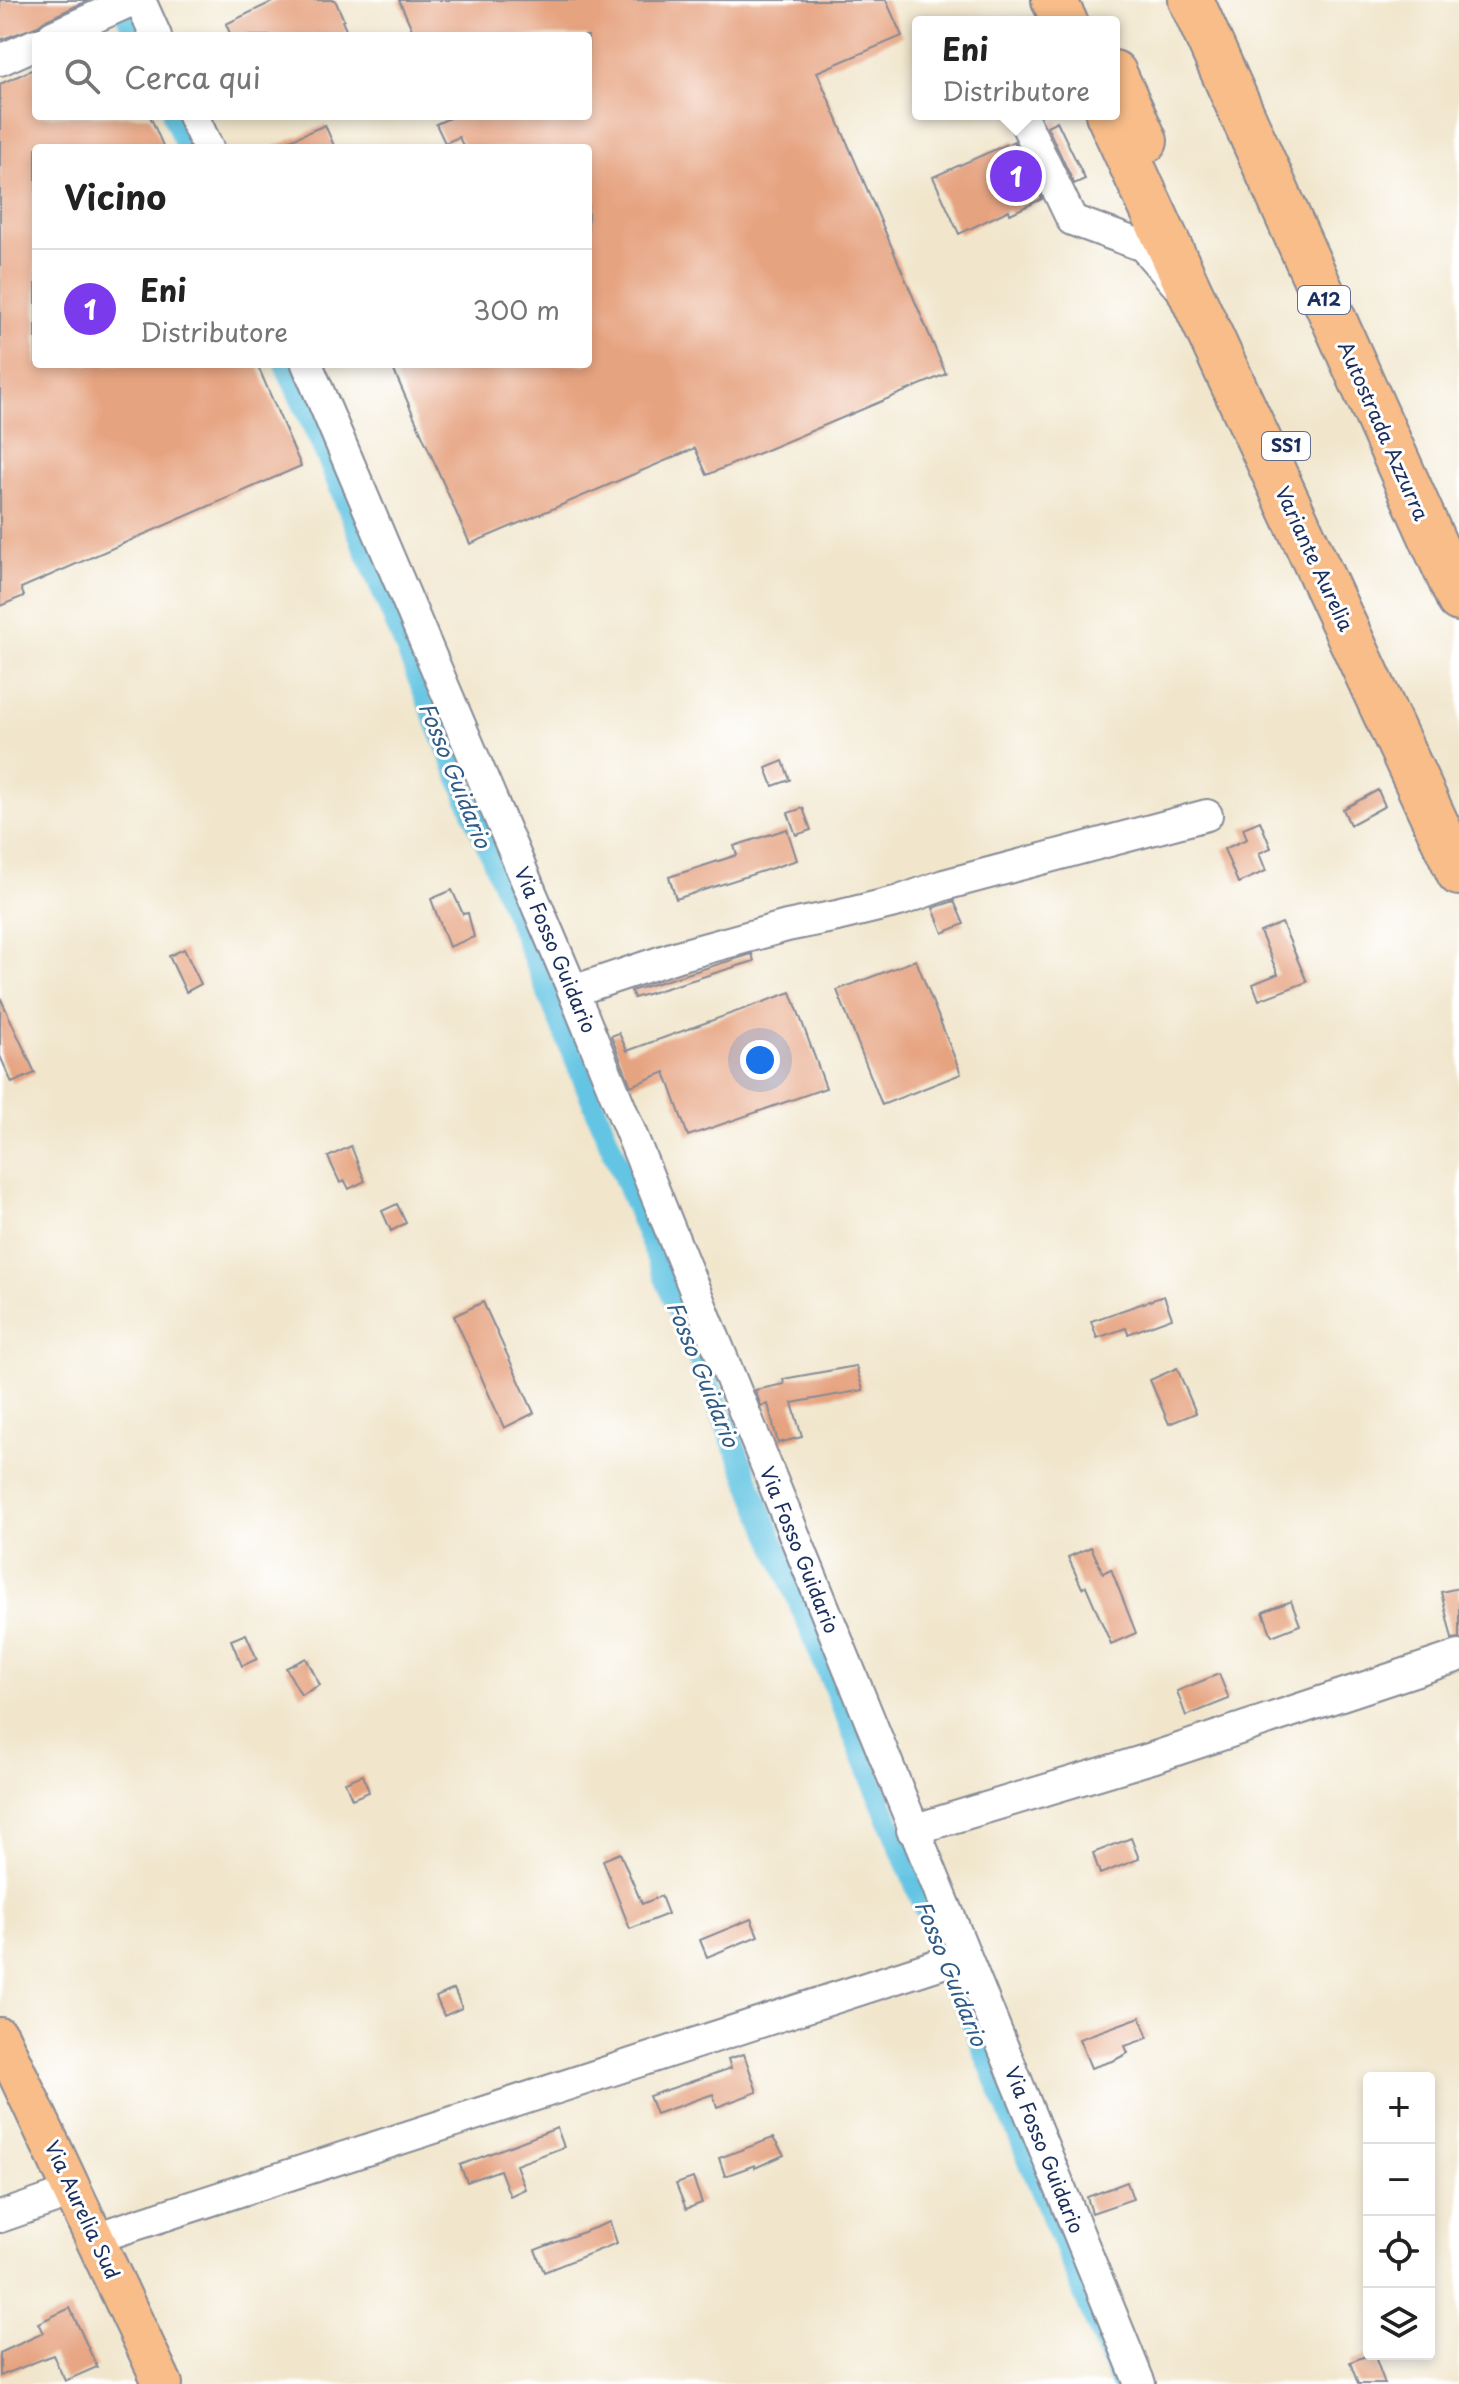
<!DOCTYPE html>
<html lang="it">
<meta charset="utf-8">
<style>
body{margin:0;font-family:"Playpen Sans",sans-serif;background:#f6f6f6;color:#222}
.controls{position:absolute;right:24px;bottom:24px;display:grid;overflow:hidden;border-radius:8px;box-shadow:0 4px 12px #0003}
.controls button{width:72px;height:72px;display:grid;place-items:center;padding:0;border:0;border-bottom:2px solid #e0e0e0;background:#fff;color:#222;font:40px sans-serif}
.you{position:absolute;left:760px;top:1060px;width:28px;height:28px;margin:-20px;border:6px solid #fff;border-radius:50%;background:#1a73e8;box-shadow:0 0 0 12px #1a73e833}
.badge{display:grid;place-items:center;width:52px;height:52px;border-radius:50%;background:#7c3aed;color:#fff;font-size:26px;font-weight:700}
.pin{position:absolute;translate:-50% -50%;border:4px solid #fff;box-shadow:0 2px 8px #0006}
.popup{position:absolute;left:912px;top:16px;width:208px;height:104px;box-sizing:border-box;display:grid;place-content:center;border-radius:8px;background:#fff;filter:drop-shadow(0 2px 6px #0005);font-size:26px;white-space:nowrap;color:#767676}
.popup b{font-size:30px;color:#222}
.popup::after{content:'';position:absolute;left:50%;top:100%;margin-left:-16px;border:16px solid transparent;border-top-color:#fff}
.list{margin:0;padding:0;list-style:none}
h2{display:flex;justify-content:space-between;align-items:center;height:104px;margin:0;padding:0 32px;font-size:34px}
h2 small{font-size:26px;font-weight:400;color:#767676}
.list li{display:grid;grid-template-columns:52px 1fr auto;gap:24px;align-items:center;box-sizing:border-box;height:120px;padding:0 32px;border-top:2px solid #e0e0e0}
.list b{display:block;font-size:30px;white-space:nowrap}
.list p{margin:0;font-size:26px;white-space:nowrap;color:#767676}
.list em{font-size:26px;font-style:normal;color:#767676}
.icon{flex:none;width:44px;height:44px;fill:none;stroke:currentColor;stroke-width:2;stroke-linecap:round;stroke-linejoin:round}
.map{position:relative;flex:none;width:1459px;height:2384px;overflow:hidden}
.search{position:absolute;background:#fff;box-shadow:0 4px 12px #0003;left:32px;top:32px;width:560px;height:88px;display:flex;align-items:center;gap:20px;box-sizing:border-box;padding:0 28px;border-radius:8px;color:#767676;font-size:30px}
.panel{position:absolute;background:#fff;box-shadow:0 4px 12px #0003;left:32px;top:144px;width:560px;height:224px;border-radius:8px}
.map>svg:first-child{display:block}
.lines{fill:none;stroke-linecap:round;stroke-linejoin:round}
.canal{stroke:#64c5e3;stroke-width:22}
.building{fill:#e6a380}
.minor-casing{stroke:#868a95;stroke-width:34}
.major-casing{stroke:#868a95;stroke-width:42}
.highway-casing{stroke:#868a95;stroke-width:48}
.minor{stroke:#fff;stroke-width:30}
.major{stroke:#f8bd89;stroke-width:38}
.highway{stroke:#f8bd89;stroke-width:44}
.labels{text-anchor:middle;stroke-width:6;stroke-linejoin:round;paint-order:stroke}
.shield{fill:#fff;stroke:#5f6d8e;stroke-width:2}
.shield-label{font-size:18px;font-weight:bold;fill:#1b2f5e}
.street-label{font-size:20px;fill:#1b2f5e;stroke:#fff}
.water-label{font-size:22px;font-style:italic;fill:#315c86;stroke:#fff}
</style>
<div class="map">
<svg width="1459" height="2384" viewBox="0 0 1459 2384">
<rect width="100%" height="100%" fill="#fff"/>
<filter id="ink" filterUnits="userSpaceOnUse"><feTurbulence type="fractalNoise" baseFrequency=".0125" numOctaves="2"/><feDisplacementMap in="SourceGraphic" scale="16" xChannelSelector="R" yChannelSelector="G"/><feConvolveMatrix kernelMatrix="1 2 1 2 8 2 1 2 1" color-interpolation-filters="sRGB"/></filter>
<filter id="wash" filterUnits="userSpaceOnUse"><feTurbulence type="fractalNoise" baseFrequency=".006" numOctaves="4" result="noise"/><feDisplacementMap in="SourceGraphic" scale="32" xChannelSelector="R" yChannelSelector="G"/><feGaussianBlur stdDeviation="1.8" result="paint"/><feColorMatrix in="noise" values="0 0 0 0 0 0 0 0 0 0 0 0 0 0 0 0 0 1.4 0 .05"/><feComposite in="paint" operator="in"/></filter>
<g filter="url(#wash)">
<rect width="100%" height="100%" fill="#f1e6cc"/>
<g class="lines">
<!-- canal -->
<path class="canal" d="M120 0 136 36
M173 116 187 148
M285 364 327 457 1121 2384"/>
</g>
<g id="blocks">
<!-- building -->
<path class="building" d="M0 0H89L46 20 38 26 0 40Z
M276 0H335L344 20 342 21 347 32 338 36H231L226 24Z
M399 0H886L902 36 817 72 946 374 707 475 695 448 470 544 391 364H588V148H464L459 137 445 143 436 124 454 116H588V36H415Z
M36 68V116H150L164 148H36V364H257L301 466 21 588 24 596 0 606V84Z
M1057 121 1085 179 1074 184 1047 126Z
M325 125 335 148H271Z
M1014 141 1042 199 1010 214 1009 210 959 234 933 177Z
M783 761 790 780 773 786 766 768Z
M1378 790 1385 806 1350 825 1343 809Z
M803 808 811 830 796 835 788 813Z
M1260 821 1271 848 1259 853 1266 871 1238 883 1224 849 1247 839 1243 828Z
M787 829 797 860 676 899 669 877 737 855 734 846Z
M452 890 463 914 468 913 474 937 449 947 431 899Z
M954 901 964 924 943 933 933 908Z
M1282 923 1307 982 1259 1000 1253 984 1278 974 1260 932Z
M184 949 201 984 186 992 169 956Z
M752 954 754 961 634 998 631 991Z
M916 960 961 1074 882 1105 837 990Z
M791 992 826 1088 688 1136 665 1072 631 1086 611 1036 619 1033 627 1051Z
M0 997 35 1073 12 1083 0 1056Z
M351 1146 365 1181 349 1189 345 1181 340 1183 328 1157Z
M397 1204 406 1223 391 1231 382 1211Z
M1164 1296 1172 1318 1128 1334 1126 1328 1097 1338 1091 1321Z
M483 1302 534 1413 504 1428 454 1316Z
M856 1366 863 1390 792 1403 802 1437 778 1443 768 1404 761 1406 755 1390 784 1384 783 1379Z
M1177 1368 1196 1413 1169 1424 1150 1380Z
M1091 1547 1103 1573 1111 1569 1136 1633 1111 1644 1086 1586 1082 1588 1068 1557Z
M1459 1588V1638L1452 1639 1441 1592Z
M1291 1601 1300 1625 1272 1636 1263 1612Z
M246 1634 257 1659 242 1666 231 1640Z
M306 1658 320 1685 301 1695 286 1668Z
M1219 1674 1229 1699 1186 1716 1177 1691Z
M363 1775 369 1792 352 1799 345 1782Z
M1131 1838 1139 1859 1100 1874 1093 1853Z
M620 1853 642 1904 661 1896 668 1914 630 1929 603 1860Z
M751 1919 758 1936 707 1957 700 1940Z
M454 1989 462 2008 444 2016 436 1997Z
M1140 2017 1148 2038 1125 2046 1128 2053 1115 2060 1091 2068 1079 2039Z
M744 2054 757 2092 717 2107 713 2094 656 2114 649 2096 731 2068 728 2059Z
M557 2128 564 2147 516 2165 525 2189 510 2196 500 2170 467 2182 460 2165Z
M773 2138 784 2155 755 2168V2165L725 2176 719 2158Z
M693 2178 702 2203 686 2209 676 2184Z
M1127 2182 1133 2199 1092 2213 1087 2197Z
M610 2222 617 2243 544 2272 535 2250Z
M70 2308 97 2367 65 2381 53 2355 0 2376V2353L43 2333 38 2323Z
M1371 2354H1374L1385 2384H1358L1350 2362Z"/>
</g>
</g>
<g filter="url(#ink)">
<use href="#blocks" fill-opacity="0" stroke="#868a95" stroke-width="2"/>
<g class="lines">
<defs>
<path id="minor" d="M140 0 156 36
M53 36 133 0
M0 60 36 44
M1021 114 1072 220 1143 246 1175 283
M193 116 208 148
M307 364 573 991 1140 2384
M573 991 678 956 787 926 837 916 899 901 944 885 1207 815
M912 1830 1152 1758 1459 1656
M0 2217 72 2192
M95 2238 964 1956"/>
<path id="major" d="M0 2037 163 2384"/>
<path id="highway" d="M1054 0 1065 22
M1191 0 1459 599
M1114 73 1145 141
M1108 114 1459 873"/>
</defs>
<!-- minor casing -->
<use href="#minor" class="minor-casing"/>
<!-- major casing -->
<use href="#major" class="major-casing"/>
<!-- highway casing -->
<use href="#highway" class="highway-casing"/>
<!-- minor -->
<use href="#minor" class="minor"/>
<!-- major -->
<use href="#major" class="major"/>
<!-- highway -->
<use href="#highway" class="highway"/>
</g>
</g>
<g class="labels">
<!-- shield labels -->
<g class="shield">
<rect x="1298" y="286" width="52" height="28" rx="6"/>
<rect x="1262" y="432" width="48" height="28" rx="6"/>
</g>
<g class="shield-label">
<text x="1324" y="306">A12</text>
<text x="1286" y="452">SS1</text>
</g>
<!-- street labels -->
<g class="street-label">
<text transform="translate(1383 431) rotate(66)" y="7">Autostrada Azzurra</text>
<text transform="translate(1314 559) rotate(65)" y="7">Variante Aurelia</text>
<text transform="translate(555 950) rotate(67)" y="7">Via Fosso Guidario</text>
<text transform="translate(799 1550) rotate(68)" y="7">Via Fosso Guidario</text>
<text transform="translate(1044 2150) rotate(68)" y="7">Via Fosso Guidario</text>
<text transform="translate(82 2210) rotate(65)" y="7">Via Aurelia Sud</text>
</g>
<!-- water labels -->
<g class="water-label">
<text transform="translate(455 775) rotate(68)" y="8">Fosso Guidario</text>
<text transform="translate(703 1374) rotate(68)" y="8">Fosso Guidario</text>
<text transform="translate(951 1973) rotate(68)" y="8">Fosso Guidario</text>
</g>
</g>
</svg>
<div class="controls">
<button>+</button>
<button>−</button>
<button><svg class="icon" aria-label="locate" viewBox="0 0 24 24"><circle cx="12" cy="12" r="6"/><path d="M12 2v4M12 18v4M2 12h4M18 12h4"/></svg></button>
<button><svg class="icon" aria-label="layers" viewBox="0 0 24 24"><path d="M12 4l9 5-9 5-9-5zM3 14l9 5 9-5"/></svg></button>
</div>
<div class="you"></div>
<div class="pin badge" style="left:1016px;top:176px">1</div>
<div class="popup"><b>Eni</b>Distributore</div>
<div class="search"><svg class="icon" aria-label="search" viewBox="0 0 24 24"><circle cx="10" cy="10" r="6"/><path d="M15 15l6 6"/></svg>Cerca qui</div>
<section class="panel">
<h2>Vicino<small></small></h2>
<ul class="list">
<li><span class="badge">1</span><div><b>Eni</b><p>Distributore</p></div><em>300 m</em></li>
</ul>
</section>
</div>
